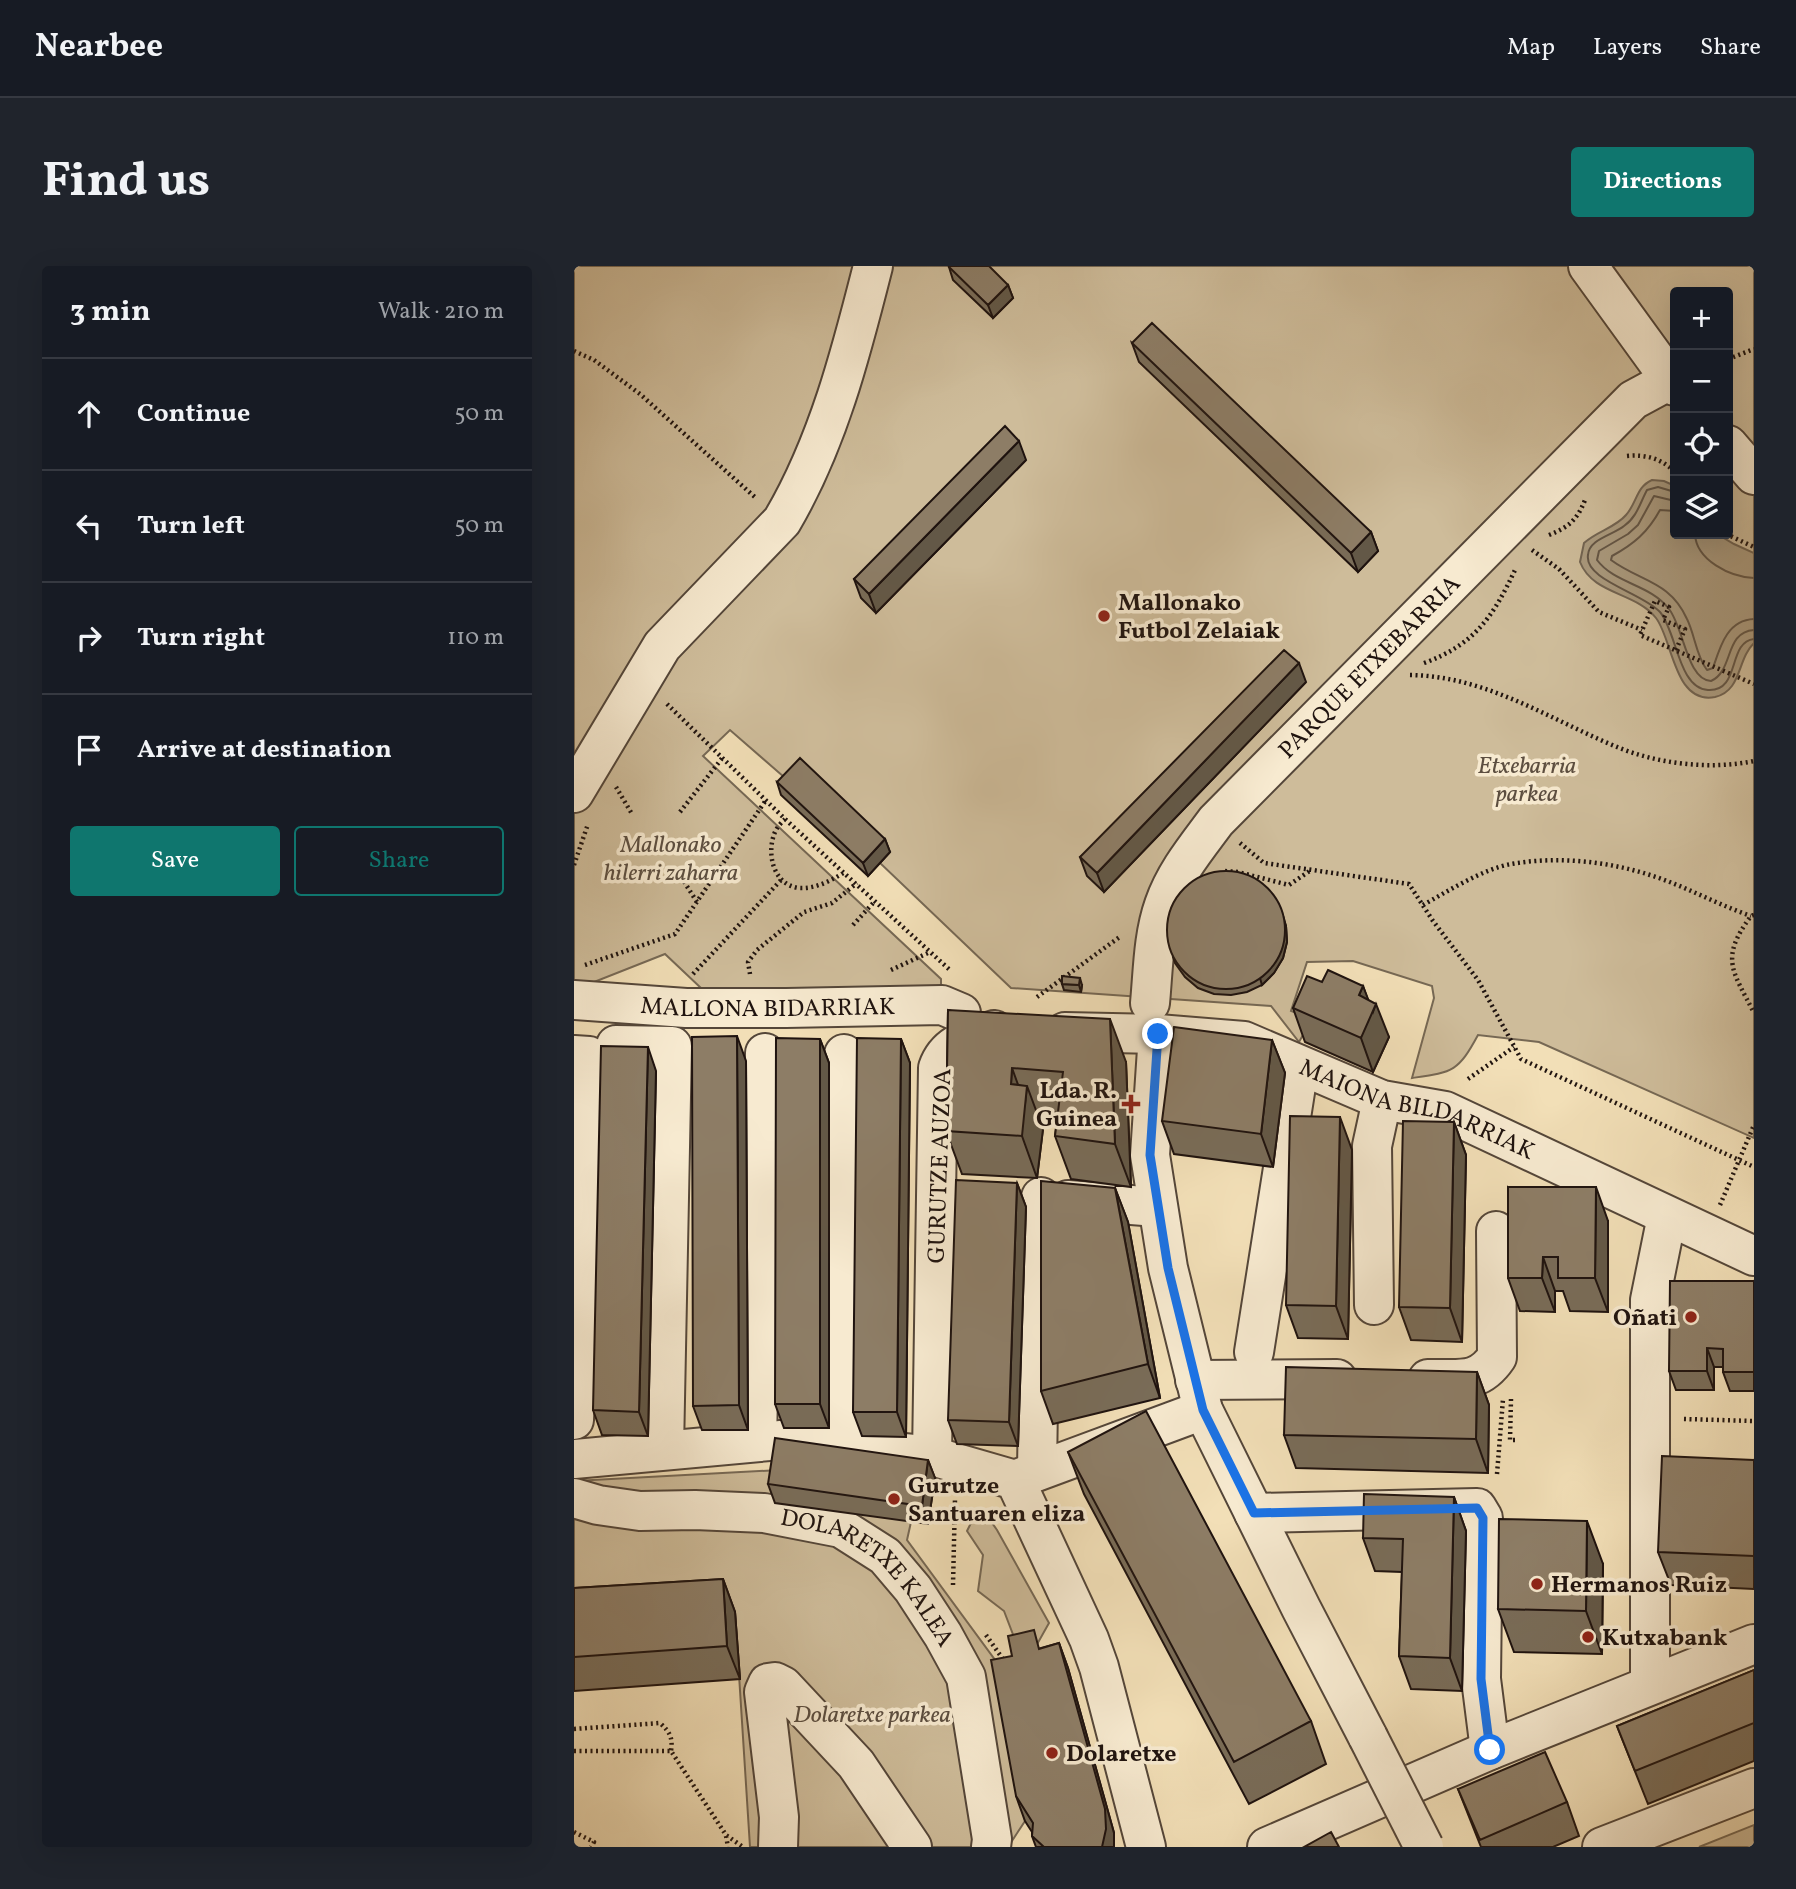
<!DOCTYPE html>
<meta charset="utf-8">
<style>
body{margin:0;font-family:Vollkorn,serif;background:#20242c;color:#f1f3f6}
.controls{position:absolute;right:21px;top:21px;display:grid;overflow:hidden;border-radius:7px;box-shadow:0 7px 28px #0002}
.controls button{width:63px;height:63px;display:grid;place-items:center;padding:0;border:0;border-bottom:2px solid #363941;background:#171b24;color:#f1f3f6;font:35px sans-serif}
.stop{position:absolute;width:21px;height:21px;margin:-16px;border:5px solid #1a73e8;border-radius:50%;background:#fff}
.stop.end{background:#1a73e8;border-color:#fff;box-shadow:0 2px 7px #0008}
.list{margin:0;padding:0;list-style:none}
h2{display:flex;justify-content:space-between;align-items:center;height:91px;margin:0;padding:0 28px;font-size:30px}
h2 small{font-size:23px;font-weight:400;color:#9ea1a6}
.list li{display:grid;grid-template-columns:46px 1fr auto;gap:21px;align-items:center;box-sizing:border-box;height:112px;padding:0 28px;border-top:2px solid #363941}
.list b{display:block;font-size:26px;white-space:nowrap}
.list em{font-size:23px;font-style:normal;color:#9ea1a6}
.actions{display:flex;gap:14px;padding:21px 28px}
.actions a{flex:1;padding:16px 0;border:2px solid #0f766e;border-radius:7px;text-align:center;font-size:24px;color:#0f766e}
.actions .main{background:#0f766e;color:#fff}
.icon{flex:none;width:38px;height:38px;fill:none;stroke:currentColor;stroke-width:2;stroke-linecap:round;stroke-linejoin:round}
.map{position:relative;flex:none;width:1180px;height:1581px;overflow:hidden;border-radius:7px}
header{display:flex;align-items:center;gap:42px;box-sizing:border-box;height:98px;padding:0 35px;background:#171b24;border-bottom:2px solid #363941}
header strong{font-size:33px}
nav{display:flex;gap:38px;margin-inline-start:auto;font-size:24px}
.intro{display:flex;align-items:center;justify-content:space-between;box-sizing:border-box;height:168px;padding:0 42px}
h1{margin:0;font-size:49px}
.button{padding:18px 32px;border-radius:7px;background:#0f766e;color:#fff;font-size:24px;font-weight:700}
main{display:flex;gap:42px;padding:0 42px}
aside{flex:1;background:#171b24;border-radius:7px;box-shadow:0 7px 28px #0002}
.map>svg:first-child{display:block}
.green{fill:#cebc9a;stroke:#766854;stroke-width:2;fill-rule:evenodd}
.water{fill:#aa9a7e;stroke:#726452;stroke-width:2}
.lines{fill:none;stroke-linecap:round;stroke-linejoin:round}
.shore{stroke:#645646;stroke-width:2}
.minor-casing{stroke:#544639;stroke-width:42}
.path{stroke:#1f130f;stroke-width:4.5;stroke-dasharray:2 3.5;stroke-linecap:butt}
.minor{stroke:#f7ead0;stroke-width:38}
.minor-bridge-casing{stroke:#544639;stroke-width:42;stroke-linecap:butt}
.minor-bridge{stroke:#f7ead0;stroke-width:38}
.wall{fill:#796c58;stroke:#1f130f;stroke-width:2}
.shaded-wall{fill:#635847;stroke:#1f130f;stroke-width:2}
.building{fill:#8d7d66;stroke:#1f130f;stroke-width:2}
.route{stroke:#1a73e8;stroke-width:9}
.poi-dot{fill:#8f2418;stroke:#f7ead0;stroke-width:2.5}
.labels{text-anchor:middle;stroke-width:7;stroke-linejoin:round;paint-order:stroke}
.poi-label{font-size:24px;font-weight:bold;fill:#1f130f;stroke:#f7ead0;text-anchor:start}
.street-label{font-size:24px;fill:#1f130f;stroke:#f7ead0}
.park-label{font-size:24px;font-style:italic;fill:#5c4e40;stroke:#f7ead0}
</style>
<header>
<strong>Nearbee</strong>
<nav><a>Map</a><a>Layers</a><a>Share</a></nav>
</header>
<div class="intro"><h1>Find us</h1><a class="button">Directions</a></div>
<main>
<aside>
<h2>3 min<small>Walk · 210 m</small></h2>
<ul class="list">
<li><svg class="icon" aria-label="ahead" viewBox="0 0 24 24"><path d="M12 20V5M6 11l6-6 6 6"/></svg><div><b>Continue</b></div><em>50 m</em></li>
<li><svg class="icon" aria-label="left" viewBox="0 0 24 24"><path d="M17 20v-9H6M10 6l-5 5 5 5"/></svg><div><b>Turn left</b></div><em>50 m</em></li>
<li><svg class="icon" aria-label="right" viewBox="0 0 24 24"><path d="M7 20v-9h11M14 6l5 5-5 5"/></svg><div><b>Turn right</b></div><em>110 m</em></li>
<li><svg class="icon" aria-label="arrive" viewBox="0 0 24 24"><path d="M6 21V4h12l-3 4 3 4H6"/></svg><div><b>Arrive at destination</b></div></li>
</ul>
<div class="actions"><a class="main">Save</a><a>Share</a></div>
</aside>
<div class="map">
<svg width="1180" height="1581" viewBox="0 0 1180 1581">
<rect width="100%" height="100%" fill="#f2dfb7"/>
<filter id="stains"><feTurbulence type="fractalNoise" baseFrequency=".00286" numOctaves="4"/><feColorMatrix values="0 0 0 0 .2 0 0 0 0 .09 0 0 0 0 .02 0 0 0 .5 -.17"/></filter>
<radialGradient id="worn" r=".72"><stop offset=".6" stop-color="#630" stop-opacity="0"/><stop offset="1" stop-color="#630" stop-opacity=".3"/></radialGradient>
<!-- green -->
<path class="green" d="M0 0H1180V872L965 776 904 769C884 806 879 806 838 812L860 732 858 720 779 695 733 696 717 745 738 753 725 776 697 740 437 722 306 597 316 586 218 518 156 464 129 490 367 713V727L128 723 91 688 10 720H0ZM1101 26H1154V268H1101Z
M206 1204 337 1256 333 1274 424 1398 451 1555 434 1581H176L161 1346 0 1356V1215Z
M402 1247 416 1254 423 1264 475 1357 461 1382 440 1371 430 1345 404 1325 409 1289 393 1265Z
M1180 1559V1581H1125Z"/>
<!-- water -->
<path class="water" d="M1078 214 1090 215 1101 220V268H1143L1160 278 1180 287V377C1163 393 1168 425 1141 431 1100 439 1099 374 1082 352 1062 326 1019 329 1006 296L1010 277C1023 265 1041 262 1052 249 1063 237 1062 221 1078 214Z"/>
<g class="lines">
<!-- shore -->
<path class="shore" d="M1101 226 1084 221 1073 224C1066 237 1063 251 1050 260 1039 269 1015 273 1014 289 1010 314 1069 327 1086 346 1103 366 1104 422 1134 424 1167 426 1153 376 1180 373
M1101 235 1080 230 1064 259 1054 268 1025 285 1023 294C1041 318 1076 318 1095 343 1110 362 1113 414 1137 415 1160 405 1150 366 1180 364
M1101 245 1086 244C1074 266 1060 278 1038 290L1037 294C1067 316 1096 315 1113 353 1121 369 1122 390 1133 404L1139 402C1146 381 1153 354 1180 353
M1121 268C1122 294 1156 311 1180 312"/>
<defs>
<g id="minor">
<path d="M1014 0 1101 120"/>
<path d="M1154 179 1180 209"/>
<path d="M0 527 88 380 208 255C254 177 277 87 299 0"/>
<path id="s1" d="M0 734 112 742H212L368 739 387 747"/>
<path id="s2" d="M576 737C579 706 579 670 590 639 601 607 622 582 642 555L1059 134 1096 114"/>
<path id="s3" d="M491 766 584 768 670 775 808 834 871 845 1180 990"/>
<path d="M584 768 576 889 594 1002 629 1144 727 1342 794 1471"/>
<path d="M42 779 98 780 90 1184"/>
<path d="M0 789 15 790 0 1154"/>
<path d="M494 934 583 941"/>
<path d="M800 1039 798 880 808 834"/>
<path d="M680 1086 724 807"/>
<path d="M854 1113C885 1112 904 1119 923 1091L922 965"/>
<path d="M621 1114 763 1113"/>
<path d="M183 1176 191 787"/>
<path d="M266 1182 270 788"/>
<path d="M358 1190 364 802C373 776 397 772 420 764"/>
<path d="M0 1193 207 1174 358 1190 441 1214 515 1373 525 1401 572 1581"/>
<path d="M463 1205 467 931"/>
<path d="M443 1213 629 1144"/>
<path id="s4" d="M0 1232 24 1239 66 1245 121 1244 190 1247 267 1262 311 1290 339 1323 369 1369 392 1411 418 1573 417 1581"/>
<path d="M680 1247 903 1242 909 1252 907 1413 916 1484"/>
<path d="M1076 1419V1034L1093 950"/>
<path d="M204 1581 205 1551 190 1426 194 1417 201 1416 209 1420 282 1498 338 1581"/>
<path d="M693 1581 916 1484 1180 1378"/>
<path d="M1028 1581 1180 1522"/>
</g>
</defs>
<!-- minor casing -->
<use href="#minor" class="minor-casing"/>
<!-- path -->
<path class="path" d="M0 85 20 94 66 128 183 233
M1154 93 1180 83
M1053 190C1072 188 1088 193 1101 206
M1152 268 1180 281
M975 269C995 261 1003 254 1011 234
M958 284 985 303 1025 346 1068 364
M1102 384 1111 363 1089 354 1095 341 1081 335 1066 369 1180 418
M850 397C900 379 919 351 941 304
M836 409C912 410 975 453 1043 481 1084 498 1136 504 1180 495
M93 438 211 553 377 705
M42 521 58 548
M106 546 149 491
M211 553C208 556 203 561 201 566 192 587 199 619 225 622 242 623 258 614 271 606
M666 577 690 597 835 618 859 655 904 714 947 793 1180 901
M0 599 14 558
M651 605 664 606 715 619 737 604
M107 611 123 636
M849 639C874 625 909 603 937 598 983 590 1032 595 1076 609 1111 620 1142 638 1177 650
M1180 649 1177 650C1145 693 1159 705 1180 747
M279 659 301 635
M11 699 101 668 192 534
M317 704 356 686
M119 708 207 614
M176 708 174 696 183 684 230 646 258 637 283 617
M463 731 547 670
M894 813 940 781
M1146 939 1180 859
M937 1133 936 1174H943
M1110 1153 1180 1155
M923 1208 929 1133
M379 1319 381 1233
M412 1369 431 1396
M0 1463 86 1457C96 1466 99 1472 97 1485
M0 1485H97L152 1569 169 1581
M0 1566 20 1576 17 1581
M152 1570 154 1581"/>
<!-- minor -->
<use href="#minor" class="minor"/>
<defs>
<path id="minor-bridge" d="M794 1471 850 1581"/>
</defs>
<!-- minor-bridge casing -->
<use href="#minor-bridge" class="minor-bridge-casing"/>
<!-- minor-bridge -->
<use href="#minor-bridge" class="minor-bridge"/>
</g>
<!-- wall -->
<path class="wall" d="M375 1 434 19 439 32 419 52 379 14Z
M558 77 797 266 804 285 784 306 565 96Z
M452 194 302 347 287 332 280 313Z
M732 416 530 626 513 610 506 591Z
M203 516 311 573 316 586 294 610 207 529Z
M706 644 712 660 713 676 709 692 700 707 688 719 673 726 657 729 640 728 624 722 611 711 601 697 599 691Z
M748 716 789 720 794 734 815 771 799 806 731 776 719 742Z
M488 718 508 719 507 726 490 724Z
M374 744 552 796 557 921 497 913 481 870 484 847 462 845 469 863 463 912 388 908 372 865Z
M246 773 255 797V1162H210L201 1138Z
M327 773 336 797 332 1171 288 1170 279 1146Z
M698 774 711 807 699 901 600 888 588 855Z
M172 795 174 1164H128L119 1140Z
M82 805 74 1170 28 1169 19 1144Z
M880 856 892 889 888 1076 837 1074 825 1041Z
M778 884 774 1073 724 1072 712 1039Z
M443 917 452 941 444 1180 383 1178 374 1154Z
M934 921 1034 955V1046L996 1045 989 1025H981V1046L946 1045 934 1012Z
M541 922 554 956 586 1132 479 1158 467 1125Z
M1180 1015V1125H1156L1149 1106V1101H1140V1124H1102L1095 1105Z
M903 1106 915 1139 914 1207 722 1202 710 1169Z
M494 1186 737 1455 752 1498 675 1538 510 1228Z
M354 1194 361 1212 354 1258 201 1237 194 1218Z
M1180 1194V1323L1097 1319 1084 1286Z
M880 1231 892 1265 888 1425 837 1423 825 1390 828 1306 801 1305 789 1272Z
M1029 1298 1028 1388 940 1386 924 1343Z
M149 1313 161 1346 166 1413 0 1425V1322Z
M485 1377 494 1402 540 1567V1581H462L458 1570V1566L451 1555 442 1530 467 1382Z
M1180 1404V1495L1074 1538 1043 1460Z
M884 1523 993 1536 1005 1570 979 1581H907Z"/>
<!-- shaded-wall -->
<path class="shaded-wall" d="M434 19 439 32 419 52 414 39Z
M445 175 452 194 302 347 295 328Z
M797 266 804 285 784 306 777 287Z
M725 397 732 416 530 626 523 607Z
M311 573 316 586 294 610 289 597Z
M710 653 712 660 713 676 709 692 700 707 688 719 686 712Z
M506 712 508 719 507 726 505 719Z
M789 720 799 746 802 738 815 771 799 806 787 772 785 729Z
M536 753 552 796 557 921 541 878Z
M163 770 172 795 174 1164 165 1139Z
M246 773 255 797V1162L246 1138Z
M327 773 336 797 332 1171 323 1146Z
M698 774 711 807 699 901 687 868Z
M74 781 82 805 74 1170 65 1146Z
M438 802 451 838 453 820 469 863 463 912 448 870 437 818Z
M766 851 778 884 774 1073 762 1040Z
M880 856 892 889 888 1076 876 1042Z
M443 917 452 941 444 1180 435 1156Z
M1022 921 1034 955V1046L1021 1012Z
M541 922 554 956 586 1132 574 1098Z
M969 991 981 1025V1046L968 1012Z
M1133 1082 1140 1101V1124L1133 1105Z
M903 1106 915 1139 914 1207 902 1173Z
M354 1194 361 1212 354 1258 348 1240Z
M880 1231 892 1265 888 1425 876 1392Z
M1013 1255 1029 1298 1028 1388 1012 1345Z
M149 1313 161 1346 166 1413 153 1380Z
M485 1377 494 1402 540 1567V1581H528Z"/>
<!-- building -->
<path class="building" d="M376 0H415L434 19 414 39 375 1Z
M578 57 797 266 777 287 558 77Z
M431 160 445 175 295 328 280 313Z
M710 384 725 397 523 607 506 591Z
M226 492 311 573 289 597 203 516Z
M593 664a59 59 0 1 1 118 0a59 59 0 1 1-118 0Z
M754 704 789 720 785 729 802 738 787 772 719 742 733 710 748 716Z
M488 710 506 712 505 719 488 718Z
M374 744 536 753 541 878 481 870 489 806 438 802 437 818 453 820 448 870 372 865Z
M600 761 698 774 687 868 588 855Z
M163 770 165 1139 119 1140 118 771Z
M202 772 246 773V1138H201Z
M283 772 327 773 323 1146H279Z
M27 780 74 781 65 1146 19 1144Z
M716 850 766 851 762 1040 712 1039Z
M829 855 880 856 876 1042 825 1041Z
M382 914 443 917 435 1156 374 1154Z
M467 915 541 922 574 1098 467 1125Z
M934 921H1022L1021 1012H984V991H969L968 1012H934Z
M1096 1015H1180V1106H1149V1083L1133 1082V1105H1095Z
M712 1101 903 1106 902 1173 710 1169Z
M572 1145 737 1455 660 1496 494 1186Z
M201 1172 354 1194 348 1240 194 1218Z
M1088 1190 1180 1194V1290L1084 1286Z
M790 1228 880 1231 876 1392 825 1390 829 1273 789 1272Z
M925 1253 1013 1255 1012 1345 924 1343Z
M149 1313 153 1380 0 1391V1322Z
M460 1364 465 1383 485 1377 531 1543 532 1563 528 1581H470L458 1570 459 1557 442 1530 417 1394 438 1390 434 1370Z
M1180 1404V1457L1061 1505 1043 1460Z
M971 1486 993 1536 906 1574 884 1523Z
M757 1566 765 1581H730Z"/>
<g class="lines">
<!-- route -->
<path class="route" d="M584 768 576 889 594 1002 629 1144 680 1247 903 1242 909 1252 907 1413 916 1484"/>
</g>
<!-- markers -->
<g class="poi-dot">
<circle cx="530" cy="350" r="7"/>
<path d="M553.5 827.5h7v7h7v7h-7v7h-7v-7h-7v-7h7z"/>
<circle cx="1117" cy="1051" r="7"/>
<circle cx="320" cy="1233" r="7"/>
<circle cx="963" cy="1318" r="7"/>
<circle cx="1014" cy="1371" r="7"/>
<circle cx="478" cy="1487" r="7"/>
</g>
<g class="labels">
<!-- poi labels -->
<g class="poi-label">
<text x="544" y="344">Mallonako<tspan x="544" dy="28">Futbol Zelaiak</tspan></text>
<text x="543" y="832" text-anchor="end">Lda. R.<tspan x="543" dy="28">Guinea</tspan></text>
<text x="1103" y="1059" text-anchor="end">Oñati</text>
<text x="334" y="1227">Gurutze<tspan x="334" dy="28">Santuaren eliza</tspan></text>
<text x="977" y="1326">Hermanos Ruiz</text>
<text x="1028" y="1379">Kutxabank</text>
<text x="492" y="1495">Dolaretxe</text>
</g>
<!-- street labels -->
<g class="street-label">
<text dy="8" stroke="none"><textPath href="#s2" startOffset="416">PARQUE ETXEBARRIA</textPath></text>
<text dy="8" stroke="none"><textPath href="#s1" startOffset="194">MALLONA BIDARRIAK</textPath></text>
<text dy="8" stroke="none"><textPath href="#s3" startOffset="366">MAIONA BILDARRIAK</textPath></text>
<text transform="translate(365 900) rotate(-88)" y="8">GURUTZE AUZOA</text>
<text dy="8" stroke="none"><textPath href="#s4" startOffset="320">DOLARETXE KALEA</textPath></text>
</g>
<!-- park labels -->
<g class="park-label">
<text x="953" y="507">Etxebarria<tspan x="953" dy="28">parkea</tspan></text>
<text x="97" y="586">Mallonako<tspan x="97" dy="28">hilerri zaharra</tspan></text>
<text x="298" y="1456">Dolaretxe parkea</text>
</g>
</g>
<rect width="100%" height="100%" filter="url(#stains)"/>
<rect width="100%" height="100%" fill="url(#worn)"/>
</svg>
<div class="controls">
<button>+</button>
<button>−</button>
<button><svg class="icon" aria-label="locate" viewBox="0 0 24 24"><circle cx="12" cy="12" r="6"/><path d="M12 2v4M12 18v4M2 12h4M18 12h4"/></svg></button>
<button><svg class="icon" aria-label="layers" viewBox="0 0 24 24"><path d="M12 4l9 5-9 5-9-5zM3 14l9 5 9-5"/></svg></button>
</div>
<div class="stop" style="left:916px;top:1484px"></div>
<div class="stop end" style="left:584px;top:768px"></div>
</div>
</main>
